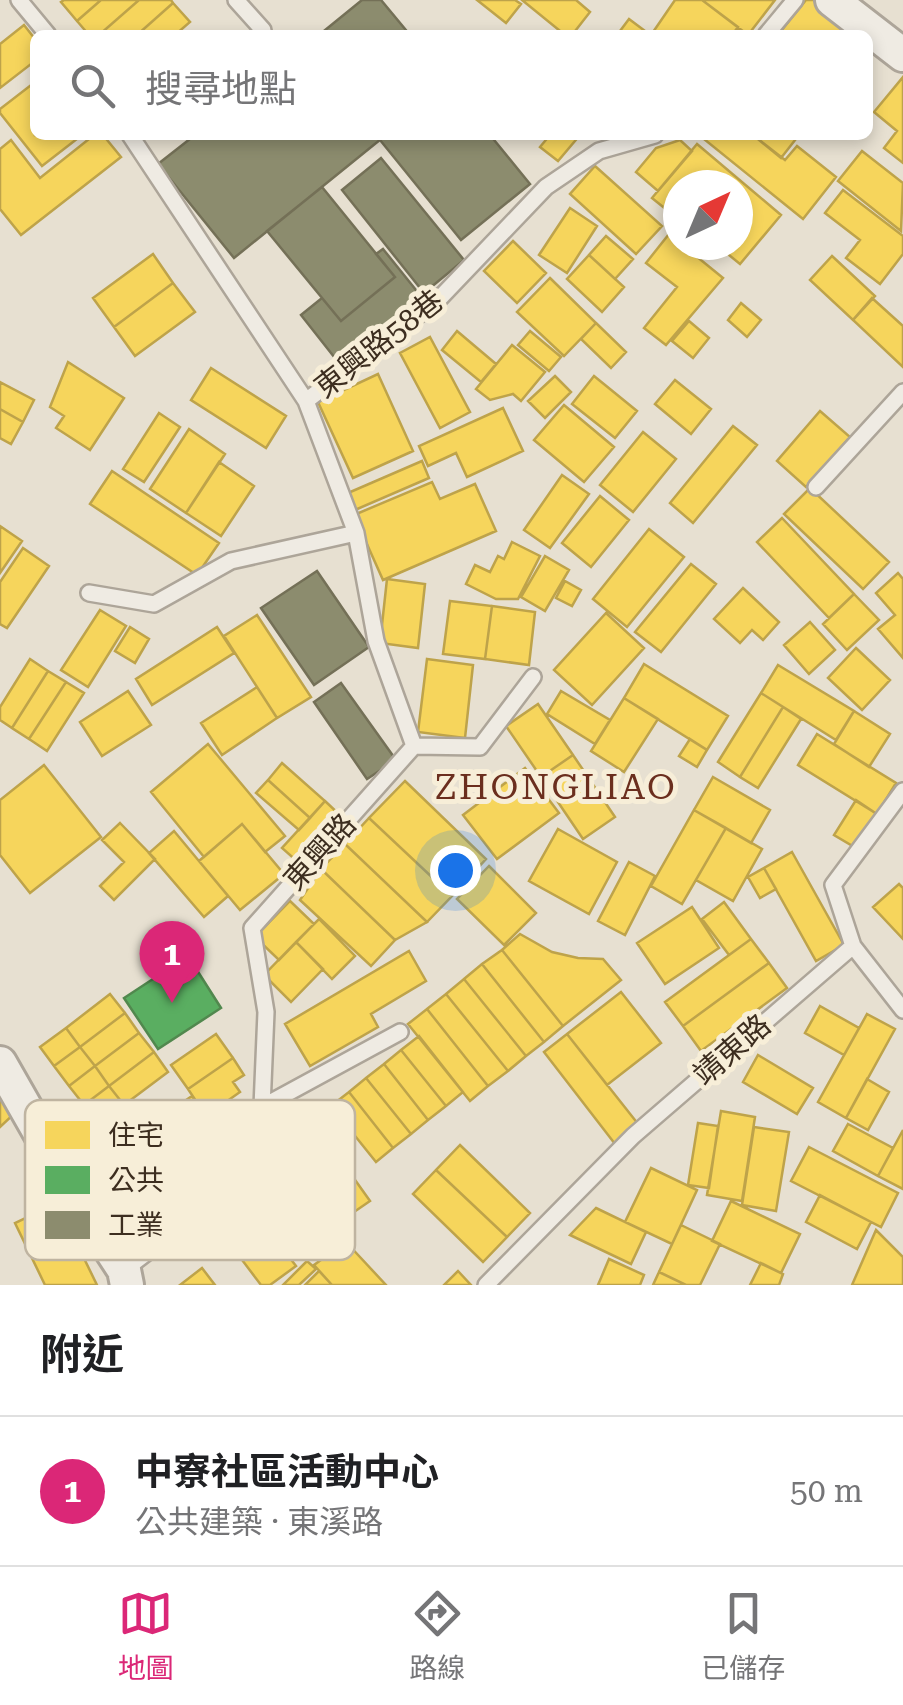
<!DOCTYPE html>
<html lang="zh-TW">
<meta charset="utf-8">
<style>
body{margin:0;font-family:"Roboto Serif","Noto Sans TC",serif;background:#f2f2f2;color:#202124}
.compass{position:absolute;left:663px;top:170px;width:90px;height:90px;border-radius:50%;background:#fff;box-shadow:0 5px 15px #0003;rotate:44deg}
.you{position:absolute;left:455px;top:870px;width:35px;height:35px;margin:-25px;border:8px solid #fff;border-radius:50%;background:#1a73e8;box-shadow:0 0 0 15px #1a73e833}
.badge{display:grid;place-items:center;width:65px;height:65px;border-radius:50%;background:#db2777;color:#fff;font-size:32px;font-weight:700}
.pin{position:absolute;translate:-50% -82px;filter:drop-shadow(0 2px 5px #0008)}
.pin::after{content:'';position:absolute;top:52px;width:35px;height:30px;background:inherit;clip-path:polygon(0 0,100% 0,50% 100%)}
.list{margin:0;padding:0;list-style:none}
h2{display:flex;justify-content:space-between;align-items:center;height:130px;margin:0;padding:0 40px;font-size:42px}
h2 small{font-size:32px;font-weight:400;color:#757577}
.list li{display:grid;grid-template-columns:65px 1fr auto;gap:30px;align-items:center;box-sizing:border-box;height:150px;padding:0 40px;border-top:2px solid #e0e0e0}
.list b{display:block;font-size:38px;white-space:nowrap}
.list p{margin:0;font-size:32px;white-space:nowrap;color:#757577}
.list em{font-size:32px;font-style:normal;color:#757577}
.icon{flex:none;width:55px;height:55px;fill:none;stroke:currentColor;stroke-width:2;stroke-linecap:round;stroke-linejoin:round}
.map{position:relative;flex:none;width:903px;height:1285px;overflow:hidden}
.search{position:absolute;background:#fff;box-shadow:0 5px 15px #0003;left:30px;right:30px;top:30px;height:110px;display:flex;align-items:center;gap:25px;box-sizing:border-box;padding:0 35px;border-radius:15px;color:#757577;font-size:38px}
.sheet{height:280px;background:#fff}
nav{display:flex;justify-content:space-around;align-items:center;box-sizing:border-box;height:140px;border-top:2px solid #e0e0e0;background:#fff;font-size:28px;color:#757577}
nav a{display:grid;justify-items:center;gap:5px}
nav .on{color:#db2777}
.map>svg:first-child{display:block}
.homes{fill:#f6d55c;stroke:#bea34a;stroke-width:2.5}
.public{fill:#5aae61;stroke:#51884e;stroke-width:2.5}
.industry{fill:#8c8c6e;stroke:#747057;stroke-width:2.5}
.lines{fill:none;stroke-linecap:round;stroke-linejoin:round}
.service-casing{stroke:#ada599;stroke-width:20}
.minor-casing{stroke:#ada599;stroke-width:38}
.service{stroke:#efebe3;stroke-width:15}
.minor{stroke:#efebe3;stroke-width:32}
.labels{text-anchor:middle;stroke-width:10;stroke-linejoin:round;paint-order:stroke}
.street-label{font-size:30px;fill:#3d2e20;stroke:#f7eed8}
.quarter-label{font-size:35px;letter-spacing:2.5px;fill:#6b2e1e;stroke:#f7eed8}
.key{fill:#f7eed8;stroke:#bfb4a1;stroke-width:2.5}
.key-label{font-size:28px;fill:#3d2e20}
</style>
<div class="map">
<svg width="903" height="1285" viewBox="0 0 903 1285">
<rect width="100%" height="100%" fill="#e7e0d1"/>
<!-- homes -->
<path class="homes" d="M64 0H101L77 21 61 2Z
M101 0H139L99 35H89L77 21Z
M139 0H171L173 3 137 35H99Z
M477 0H515L521 4 506 23Z
M522 0H576L590 12 572 35H565Z
M675 0H702L738 27 732 35H651Z
M702 0H775L748 35Z
M806 0H817L861 35H786L781 31Z
M173 3 190 22 175 35H137Z
M629 19 649 34 651 35H617Z
M24 25 35 39V61L0 88V44Z
M903 77V163L884 148 897 131 874 112Z
M35 82V135H82L42 166 0 113V109Z
M94 135H103L121 157 21 235 0 209V149L11 140 40 178Z
M550 135H580L558 161 540 147Z
M699 135H753L785 160 797 146 836 177 803 219Z
M753 135H799L781 158Z
M680 140 692 151 658 191 636 172 656 148Z
M697 144 781 215 740 264 718 246 738 245V185H678V219L652 198Z
M862 151 903 183 901 231 838 181Z
M595 166 662 226 636 254 570 194Z
M843 190 903 236V254L880 284 846 258 860 240 825 213Z
M570 208 597 226 567 273 539 255Z
M669 234 723 278 666 345 644 328 677 287 646 263Z
M606 236 633 259 615 279 589 255Z
M513 241 546 273 517 303 484 271Z
M153 254 173 283 114 327 93 298Z
M589 255 624 287 602 312 567 279Z
M832 256 875 296 853 320 810 280Z
M550 278 596 323 564 356 517 312Z
M173 283 195 312 135 356 114 327Z
M872 298 903 326V367L853 320Z
M741 303 761 320 747 337 728 320Z
M689 321 709 338 693 358 672 341Z
M596 323 626 352 611 368 581 339Z
M457 331 496 364 481 382 442 350Z
M530 331 561 357 549 371 518 345Z
M430 337 470 412 440 428 400 353Z
M512 345 545 372 521 401 513 394 490 400 476 389Z
M68 362 124 398 90 450 56 428 64 416 50 407Z
M211 368 286 416 266 448 191 400Z
M378 374 413 451 353 478 318 402Z
M555 376 571 392 545 418 528 401Z
M594 376 637 411 615 438 572 404Z
M675 380 711 409 691 434 655 404Z
M0 382 34 400 23 422 0 409Z
M564 405 614 447 584 482 534 440Z
M503 408 523 451 467 477 456 453 428 466 419 446Z
M0 409 23 422 11 444 0 438Z
M820 411 850 437 806 487 777 461Z
M159 413 180 427 144 482 123 469Z
M733 426 757 445 693 523 670 503Z
M189 429 225 454 186 513 150 489Z
M643 432 676 459 633 512 600 485Z
M422 461 429 478 355 510 348 493Z
M219 462 254 486 221 536 186 513Z
M112 471 219 543 197 575 90 504Z
M562 475 589 494 550 548 524 530Z
M432 482 440 499 475 484 496 531 383 580 354 515Z
M810 488 889 562 863 589 784 514Z
M600 496 629 520 591 567 562 543Z
M782 518 854 594 829 618 757 542Z
M0 526 22 541 0 573Z
M649 529 684 557 627 627 593 599Z
M512 542 540 556 518 599H496L466 584 475 565 490 572 498 556 504 559Z
M23 548 49 566 7 628 0 624V582Z
M545 556 569 570 545 611 521 597Z
M691 564 716 584 661 652 635 632Z
M898 573 903 579V658L878 629 895 615 876 593Z
M387 579 425 584 418 648 380 643Z
M565 581 581 590 572 606 556 598Z
M743 588 779 622 763 640 752 630 740 643 714 619Z
M854 594 879 620 847 650 823 624Z
M450 601 492 606 485 659 443 654Z
M492 606 535 612 529 665 485 659Z
M100 610 126 626 88 687 61 670Z
M606 613 644 648 592 705 554 670Z
M257 615 311 697 277 718 224 636Z
M810 622 835 650 809 674 784 645Z
M130 627 149 639 135 663 115 651Z
M217 627 234 653 152 705 136 679Z
M856 648 890 680 862 710 828 678Z
M30 659 48 671 12 728 0 720V707Z
M427 659 473 665 465 738 418 732Z
M644 664 728 716 707 750 624 698Z
M778 665 854 711 836 740 761 693Z
M48 671 66 682 29 739 12 728Z
M66 682 84 693 47 751 29 739Z
M257 687 277 718 222 755 201 723Z
M128 691 151 725 102 756 80 722Z
M561 691 610 720 595 744 547 714Z
M761 693 783 707 740 777 718 762Z
M624 698 658 719 624 772 591 751Z
M538 704 573 755 541 777 506 726Z
M783 707 801 719 758 788 740 777Z
M854 711 890 734 869 767 834 744Z
M817 734 896 783 877 814 798 765Z
M690 739 707 750 697 767 679 756Z
M208 744 285 836 265 852 242 824 204 857 151 792Z
M573 755 615 817 583 839 541 777Z
M282 763 325 801 310 818 268 780Z
M44 765 101 837 30 893 0 855V800Z
M525 768 559 813 497 859 463 815Z
M713 777 770 810 751 843 694 810Z
M268 780 310 818 299 830 256 793Z
M405 781 486 859 452 896 369 818Z
M856 800 877 814 856 848 834 835Z
M325 801 341 816 299 863 282 848Z
M694 810 726 828 682 904 651 886Z
M369 818 452 896 427 922 345 844Z
M120 823 155 859 114 900 100 886 124 862 102 840Z
M242 824 284 874 240 910 199 861Z
M726 828 762 849 733 901 696 880Z
M558 829 617 862 589 914 529 881Z
M174 831 228 896 204 917 149 853Z
M345 844 427 922 395 940 321 869Z
M792 852 844 945 816 961 764 868Z
M629 862 655 876 625 935 598 921Z
M489 866 536 913 504 945 457 899Z
M764 868 776 889 760 898 748 877Z
M321 869 395 940 371 966 300 900Z
M899 884 903 888V939L873 907Z
M290 901 314 924 279 960 255 937Z
M724 902 751 939 729 955 702 919Z
M692 907 719 948 665 984 637 943Z
M319 919 355 956 332 979 296 942Z
M520 934 552 952 578 958 603 959 621 980 563 1026 502 950Z
M751 939 769 963 683 1026 665 1002Z
M296 942 323 969 291 1002 264 975Z
M502 950 563 1026 544 1042 482 964Z
M409 951 426 981 371 1014 378 1027 310 1066 285 1024Z
M769 963 787 988 701 1051 683 1026Z
M482 964 544 1042 526 1056 464 979Z
M464 979 526 1056 508 1071 446 994Z
M621 992 661 1043 607 1085 567 1034Z
M110 994 125 1013 80 1047 66 1028Z
M446 994 508 1071 488 1086 427 1009Z
M820 1006 859 1028 844 1055 805 1033Z
M427 1009 488 1086 470 1101 408 1024Z
M125 1013 139 1033 95 1066 80 1047Z
M867 1014 895 1029 846 1118 818 1102Z
M66 1028 80 1047 54 1066 40 1047Z
M139 1033 154 1052 109 1086 95 1066Z
M216 1034 233 1058 188 1089 171 1065Z
M567 1034 646 1134 622 1153 544 1052Z
M419 1036 463 1092 446 1106 401 1050Z
M80 1047 95 1066 69 1086 54 1066Z
M401 1050 446 1106 428 1120 384 1064Z
M154 1052 168 1072 124 1105 109 1086Z
M758 1055 813 1088 797 1114 743 1082Z
M233 1058 244 1075 233 1082 240 1092 206 1116 188 1089Z
M384 1064 428 1120 411 1134 366 1078Z
M95 1066 109 1086 84 1105 69 1086Z
M366 1078 411 1134 393 1148 349 1092Z
M867 1079 889 1092 868 1130 846 1118Z
M109 1086 124 1105 98 1124 84 1105Z
M349 1092 393 1148 376 1162 331 1106Z
M0 1095 16 1112 0 1127Z
M192 1096 227 1147 202 1165 167 1113Z
M721 1111 755 1117 742 1201 707 1195Z
M698 1123 718 1126 709 1188 688 1185Z
M848 1124 893 1148 878 1176 833 1151Z
M754 1127 789 1132 776 1211 742 1205Z
M903 1130V1189L878 1176Z
M326 1139 370 1201 306 1245 263 1183Z
M460 1145 530 1213 507 1237 436 1170Z
M809 1147 898 1193 881 1227 791 1181Z
M651 1168 697 1190 672 1244 625 1222Z
M436 1170 507 1237 483 1262 413 1194Z
M820 1195 871 1222 857 1249 806 1222Z
M731 1201 800 1234 781 1273 712 1241Z
M57 1203 97 1285H45L15 1223Z
M596 1208 646 1232 631 1264 570 1235Z
M258 1216 296 1266 270 1285H261L227 1240Z
M681 1225 720 1244 700 1285H686L659 1272Z
M876 1230 903 1257V1285H852Z
M346 1242 386 1285H332L314 1265Z
M609 1259 644 1275 640 1285H598Z
M307 1261 316 1269 299 1285H283Z
M761 1263 783 1274 779 1285H750Z
M202 1268 215 1285H180Z
M319 1271 332 1285H305Z
M458 1271 471 1285H444Z
M659 1272 686 1285H653Z"/>
<!-- public -->
<path class="public" d="M188 956 221 1008 158 1049 124 998Z"/>
<!-- industry -->
<path class="industry" d="M362 0H381L410 35H319Z
M195 135H386L234 258 158 164Z
M386 135H490L530 184 461 240 380 140Z
M381 158 464 260 424 293 342 190Z
M322 187 395 277 341 321 267 231Z
M383 249 424 300 342 367 301 315 322 298 341 321 395 277 376 254Z
M317 571 369 647 314 685 261 608Z
M341 683 396 760 367 779 314 702Z"/>
<g class="lines">
<defs>
<path id="service" d="M19 0 48 35
M236 0 263 30
M766 35 795 0
M130 135 306 401 439 299 546 187 599 151 655 135
M816 487 903 392
M89 593 154 604 231 561 356 533
M414 746 480 747 533 677
M853 946 903 1010
M262 1107 400 1032
M124 1270 230 1189 262 1107 266 1012 252 928 414 746 376 641 356 533 306 401
M486 1285 633 1136 853 946 833 885 903 791"/>
<path id="minor" d="M832 0 903 55
M0 1063 77 1198 124 1270 127 1285"/>
</defs>
<!-- service casing -->
<use href="#service" class="service-casing"/>
<!-- minor casing -->
<use href="#minor" class="minor-casing"/>
<!-- service -->
<use href="#service" class="service"/>
<!-- minor -->
<use href="#minor" class="minor"/>
</g>
<g class="labels">
<!-- street labels -->
<g class="street-label">
<text transform="translate(379 344) rotate(-38)" y="10">東興路58巷</text>
<text transform="translate(320 852) rotate(-48)" y="10">東興路</text>
<text transform="translate(732 1050) rotate(-41)" y="10">靖東路</text>
</g>
<!-- quarter labels -->
<g class="quarter-label">
<text x="556" y="799">ZHONGLIAO</text>
</g>
</g>
<!-- legend -->
<rect x="25" y="1100" width="330" height="160" rx="15" class="key"/>
<rect x="45" y="1121" width="45" height="28" fill="#f6d55c"/>
<rect x="45" y="1166" width="45" height="28" fill="#5aae61"/>
<rect x="45" y="1211" width="45" height="28" fill="#8c8c6e"/>
<g class="key-label">
<text x="108" y="1145">住宅</text>
<text x="108" y="1190">公共</text>
<text x="108" y="1235">工業</text>
</g>
</svg>
<svg class="compass" viewBox="-18 -18 36 36"><path d="M0-13l5 13h-10z" fill="#e53935"/><path d="M0 13l5-13h-10z" fill="#757577"/></svg>
<div class="you"></div>
<div class="pin badge" style="left:172px;top:1003px">1</div>
<div class="search"><svg class="icon" aria-label="search" viewBox="0 0 24 24"><circle cx="10" cy="10" r="6"/><path d="M15 15l6 6"/></svg>搜尋地點</div>
</div>
<section class="sheet">
<h2>附近<small></small></h2>
<ul class="list">
<li><span class="badge">1</span><div><b>中寮社區活動中心</b><p>公共建築 · 東溪路</p></div><em>50 m</em></li>
</ul>
</section>
<nav>
<a class="on"><svg class="icon" aria-label="map" viewBox="0 0 24 24"><path d="M3 6l6-2 6 2 6-2v14l-6 2-6-2-6 2zM9 4v14M15 6v14"/></svg>地圖</a>
<a><svg class="icon" aria-label="directions" viewBox="0 0 24 24"><path d="M12 3l9 9-9 9-9-9zM9 14v-3h6M13 9l2 2-2 2"/></svg>路線</a>
<a><svg class="icon" aria-label="saved" viewBox="0 0 24 24"><path d="M7 4h10v16l-5-4-5 4z"/></svg>已儲存</a>
</nav>
